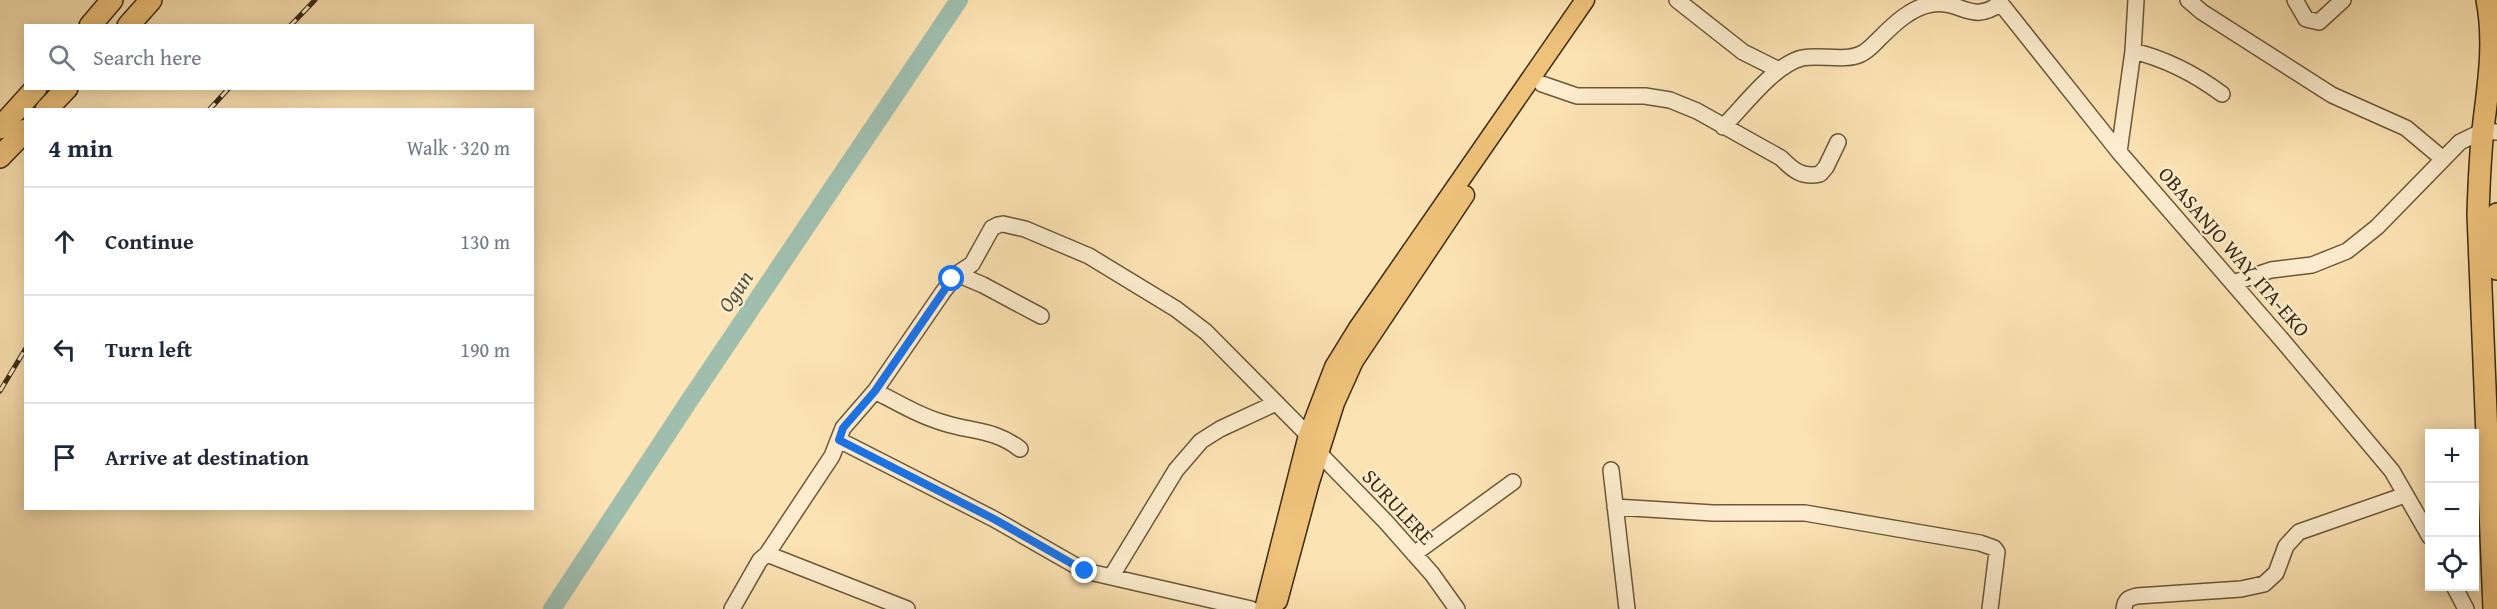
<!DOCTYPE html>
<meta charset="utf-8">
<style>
body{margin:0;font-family:"Gentium Book Plus",serif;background:#f2f2f3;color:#1f2937}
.controls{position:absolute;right:18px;bottom:18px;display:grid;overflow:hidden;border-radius:0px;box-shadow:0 3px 15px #0003}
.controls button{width:54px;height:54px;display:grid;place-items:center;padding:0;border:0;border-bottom:2px solid #e0e1e3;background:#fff;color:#1f2937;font:30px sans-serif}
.stop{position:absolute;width:18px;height:18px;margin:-14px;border:4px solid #1a73e8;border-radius:50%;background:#fff}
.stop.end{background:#1a73e8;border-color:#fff;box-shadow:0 2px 6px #0008}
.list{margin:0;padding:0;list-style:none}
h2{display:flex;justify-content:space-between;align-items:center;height:78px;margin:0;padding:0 24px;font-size:26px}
h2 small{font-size:20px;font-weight:400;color:#747a83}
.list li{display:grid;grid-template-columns:39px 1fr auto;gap:18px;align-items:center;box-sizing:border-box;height:108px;padding:0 24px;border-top:2px solid #e0e1e3}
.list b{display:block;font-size:22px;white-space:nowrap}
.list em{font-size:20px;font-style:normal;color:#747a83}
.icon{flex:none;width:33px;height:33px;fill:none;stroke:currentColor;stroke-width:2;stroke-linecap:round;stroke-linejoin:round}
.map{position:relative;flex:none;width:2497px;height:609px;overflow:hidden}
.search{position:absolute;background:#fff;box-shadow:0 3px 15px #0003;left:24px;top:24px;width:510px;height:66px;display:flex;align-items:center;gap:15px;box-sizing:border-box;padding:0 21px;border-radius:0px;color:#747a83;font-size:22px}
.panel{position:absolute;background:#fff;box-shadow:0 3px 15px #0003;left:24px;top:108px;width:510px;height:402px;border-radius:0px}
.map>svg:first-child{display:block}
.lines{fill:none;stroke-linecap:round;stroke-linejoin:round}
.river{stroke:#9fbeae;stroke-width:18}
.minor-casing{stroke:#6c5839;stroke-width:18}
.major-casing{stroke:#3c2a10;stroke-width:21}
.highway-casing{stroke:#3c2a10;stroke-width:24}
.minor{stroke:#fdedce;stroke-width:15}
.major{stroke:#eec27a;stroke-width:18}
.highway{stroke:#eec27a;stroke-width:21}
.rail-casing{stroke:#3c2a10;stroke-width:5}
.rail{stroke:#fdedce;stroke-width:3;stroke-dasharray:9;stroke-linecap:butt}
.route{stroke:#1a73e8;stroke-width:8}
.labels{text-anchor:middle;stroke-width:4.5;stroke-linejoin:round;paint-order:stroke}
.street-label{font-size:21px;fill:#3c2a10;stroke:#fdedce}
.water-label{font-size:22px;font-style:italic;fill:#554f38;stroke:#fdedce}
</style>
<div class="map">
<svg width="2497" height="609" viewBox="0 0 2497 609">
<rect width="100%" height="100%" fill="#fce3b3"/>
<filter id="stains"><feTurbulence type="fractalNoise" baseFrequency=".00333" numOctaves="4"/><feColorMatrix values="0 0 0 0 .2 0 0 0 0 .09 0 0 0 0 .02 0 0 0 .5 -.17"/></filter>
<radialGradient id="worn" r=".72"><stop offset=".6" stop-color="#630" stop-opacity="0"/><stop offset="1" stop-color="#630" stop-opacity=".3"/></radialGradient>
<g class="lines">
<!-- river -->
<path class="river" d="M552 609 689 401 959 0"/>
<defs>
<path id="minor" d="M1677 0 1743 52 1779 70
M1998 0 2119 152 2282 340 2392 471 2430 537
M2188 0 2202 12 2332 95 2406 128 2443 159
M2295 0 2306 19 2319 22 2343 0
M2133 51C2166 59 2195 74 2222 94
M1542 84 1577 96H1645L1670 100 1697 111 1781 158C1793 170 1802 178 1820 174L1826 167 1838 142
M1723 127C1744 106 1774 65 1802 58 1820 54 1844 62 1861 54 1868 51 1874 44 1879 39 1893 25 1911 7 1932 4 1962 0 1971 25 2001 3
M2119 152 2133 51 2136 0
M957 274 983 285 1041 316
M2233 283 2271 270 2312 265 2347 251 2377 227 2460 142 2483 131 2497 132
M875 391C898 403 920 416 944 423 973 432 994 429 1020 449
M839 440 994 519 1085 571 1251 609
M1611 470 1627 609
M1615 507 1713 513H1805L1980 543 1994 548 1997 552 1990 609
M767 554 907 609
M1414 554 1513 482
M1111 577 1176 470 1201 441 1220 429 1276 403
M2454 586 2466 609
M732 609 760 560 767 554 832 456 843 428 875 391 943 292 957 274 972 264 992 228 998 225 1003 224 1025 229 1089 256 1176 309 1206 332 1308 435 1319 453 1386 522 1432 574 1457 609
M2124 609C2125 599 2129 598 2137 596L2241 589 2264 584 2276 573 2286 546 2299 532 2405 495"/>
<path id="major" d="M1278 601 1310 482 1335 403 1354 361 1465 195
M1264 609 1308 435 1334 367 1358 328 1585 0"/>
<path id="highway" d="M2487 0C2495 41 2489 80 2484 121 2480 152 2479 183 2478 214L2494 609
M90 26 112 0
M128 26 151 0
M46 110 67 88
M0 128 36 88
M0 157 26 130
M2497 214V269"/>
</defs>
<!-- minor casing -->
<use href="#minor" class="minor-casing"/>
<!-- major casing -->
<use href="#major" class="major-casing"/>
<!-- highway casing -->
<use href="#highway" class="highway-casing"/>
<!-- minor -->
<use href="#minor" class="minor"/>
<!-- major -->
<use href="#major" class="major"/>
<!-- highway -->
<use href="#highway" class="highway"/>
<defs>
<path id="rail" d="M290 26 315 0
M209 110 229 88
M0 391 26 348"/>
</defs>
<!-- rail casing -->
<use href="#rail" class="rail-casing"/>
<!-- rail -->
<use href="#rail" class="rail"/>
</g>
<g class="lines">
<!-- route -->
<path class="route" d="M952 279 875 391 843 428 839 440 994 519 1085 571"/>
</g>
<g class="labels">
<!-- street labels -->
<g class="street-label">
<text transform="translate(2234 252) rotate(49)" y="7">OBASANJO WAY, ITA-EKO</text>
<text transform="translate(1398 507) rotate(47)" y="7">SURULERE</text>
</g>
<!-- water labels -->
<g class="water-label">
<text transform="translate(735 291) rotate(-56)" y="8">Ogun</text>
</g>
</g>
<rect width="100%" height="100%" filter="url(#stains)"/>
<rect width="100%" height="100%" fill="url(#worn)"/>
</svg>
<div class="controls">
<button>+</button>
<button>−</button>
<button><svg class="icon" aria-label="locate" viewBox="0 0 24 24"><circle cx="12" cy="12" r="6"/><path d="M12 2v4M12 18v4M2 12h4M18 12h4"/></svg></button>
</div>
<div class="stop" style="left:952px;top:279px"></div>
<div class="stop end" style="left:1085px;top:571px"></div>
<div class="search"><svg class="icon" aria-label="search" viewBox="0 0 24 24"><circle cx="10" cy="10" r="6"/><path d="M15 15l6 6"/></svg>Search here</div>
<section class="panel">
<h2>4 min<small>Walk · 320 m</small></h2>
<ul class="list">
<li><svg class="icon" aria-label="ahead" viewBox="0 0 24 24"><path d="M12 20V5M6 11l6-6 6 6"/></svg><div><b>Continue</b></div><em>130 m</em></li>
<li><svg class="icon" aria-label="left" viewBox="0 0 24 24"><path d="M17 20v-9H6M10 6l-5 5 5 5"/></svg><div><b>Turn left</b></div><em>190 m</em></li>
<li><svg class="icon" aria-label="arrive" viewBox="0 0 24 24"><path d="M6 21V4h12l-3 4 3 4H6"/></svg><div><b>Arrive at destination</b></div></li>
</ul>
</section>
</div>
